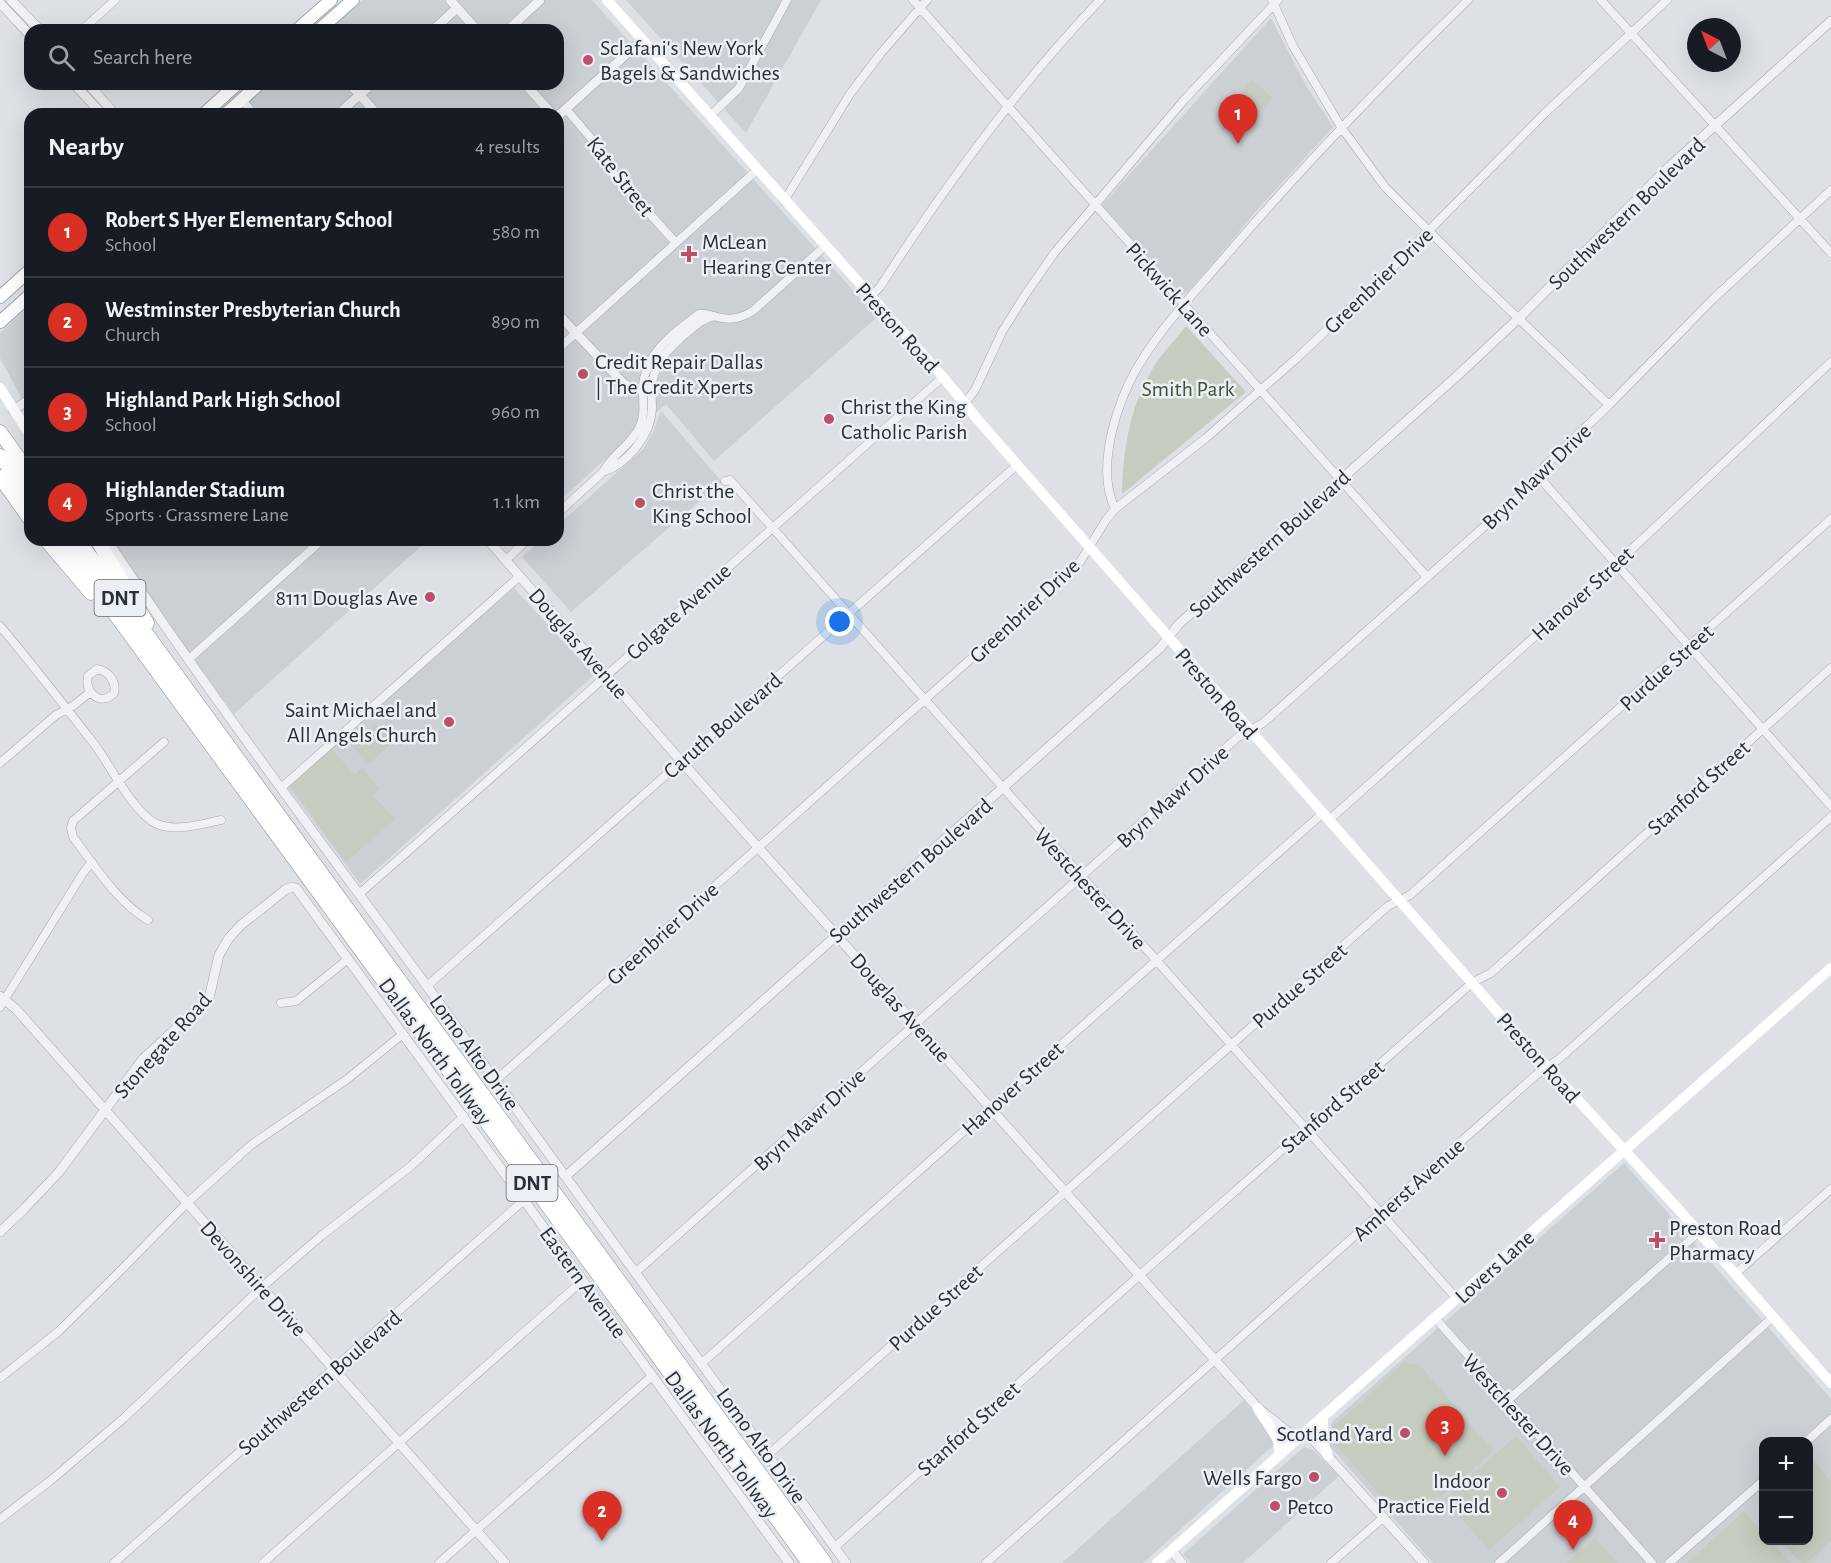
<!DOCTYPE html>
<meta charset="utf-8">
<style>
body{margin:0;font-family:"Alegreya Sans",sans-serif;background:#20242c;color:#f1f3f6}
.controls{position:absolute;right:18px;bottom:18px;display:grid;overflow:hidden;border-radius:12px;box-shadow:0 6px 24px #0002}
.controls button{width:54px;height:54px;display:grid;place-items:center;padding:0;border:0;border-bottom:2px solid #363941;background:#171b24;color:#f1f3f6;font:30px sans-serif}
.compass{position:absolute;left:1687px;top:18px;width:54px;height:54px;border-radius:50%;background:#171b24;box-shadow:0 6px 24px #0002;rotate:318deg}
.you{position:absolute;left:840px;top:622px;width:21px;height:21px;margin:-15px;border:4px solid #fff;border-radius:50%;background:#1a73e8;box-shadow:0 0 0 9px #1a73e833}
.badge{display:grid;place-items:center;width:39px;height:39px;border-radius:50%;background:#d93025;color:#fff;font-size:20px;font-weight:700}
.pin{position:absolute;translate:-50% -50px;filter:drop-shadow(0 2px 3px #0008)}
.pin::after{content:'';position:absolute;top:32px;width:21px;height:18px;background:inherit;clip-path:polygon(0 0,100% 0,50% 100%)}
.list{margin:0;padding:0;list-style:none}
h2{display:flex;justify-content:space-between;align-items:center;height:78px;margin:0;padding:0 24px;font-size:26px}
h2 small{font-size:20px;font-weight:400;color:#9ea1a6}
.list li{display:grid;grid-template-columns:39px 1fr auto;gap:18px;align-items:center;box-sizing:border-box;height:90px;padding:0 24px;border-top:2px solid #363941}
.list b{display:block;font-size:22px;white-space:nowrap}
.list p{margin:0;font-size:20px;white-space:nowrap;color:#9ea1a6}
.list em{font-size:20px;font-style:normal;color:#9ea1a6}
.icon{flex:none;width:33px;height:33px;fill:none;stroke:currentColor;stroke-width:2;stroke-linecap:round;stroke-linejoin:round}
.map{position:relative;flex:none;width:1831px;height:1563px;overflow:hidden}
.search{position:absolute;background:#171b24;box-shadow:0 6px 24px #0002;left:24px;top:24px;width:540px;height:66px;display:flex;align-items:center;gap:15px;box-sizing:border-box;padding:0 21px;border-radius:18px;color:#9ea1a6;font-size:22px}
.panel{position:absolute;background:#171b24;box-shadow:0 6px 24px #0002;left:24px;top:108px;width:540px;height:438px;border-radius:18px}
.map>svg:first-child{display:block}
.built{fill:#cbd0d5}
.green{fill:#c4cdbf}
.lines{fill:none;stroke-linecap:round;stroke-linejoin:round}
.minor-casing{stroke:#a3a8ae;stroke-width:9}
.tertiary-casing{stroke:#a3a8ae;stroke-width:10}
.primary-casing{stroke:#9da6af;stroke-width:14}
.motorway-casing{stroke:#868f99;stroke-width:15}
.minor{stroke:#eff1f4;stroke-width:8}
.tertiary{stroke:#eff1f4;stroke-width:9}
.secondary{stroke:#fff;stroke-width:10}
.primary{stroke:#fff;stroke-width:12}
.motorway{stroke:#fff;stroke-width:14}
.poi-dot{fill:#bc4f69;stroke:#eceff3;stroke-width:2}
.labels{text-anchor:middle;stroke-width:5;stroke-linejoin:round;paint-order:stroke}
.shield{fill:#eceff3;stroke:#636971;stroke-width:1.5}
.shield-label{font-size:21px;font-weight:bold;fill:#283039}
.poi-label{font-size:22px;fill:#283039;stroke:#eceff3;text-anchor:start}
.street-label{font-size:22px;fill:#283039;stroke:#eceff3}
.park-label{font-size:22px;fill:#3f5337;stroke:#eceff3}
</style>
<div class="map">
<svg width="1831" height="1563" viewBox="0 0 1831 1563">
<rect width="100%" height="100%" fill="#dde0e5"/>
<!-- built -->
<path class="built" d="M363 0H592L877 317 714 461 666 404 558 502V114H235L269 84H558V30H329Z
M626 0H821L746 133Z
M1271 18 1305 84 1333 127 1259 208 1188 292 1182 294 1102 205Z
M30 305V414L0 358V333Z
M661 411 722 482 571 612 522 557 541 540H558V525L643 449 653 432Z
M110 540H428L234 714 146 593Z
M514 588 594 675 360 884 286 785Z
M1624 1163 1687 1235 1652 1268 1656 1273 1693 1242 1763 1321 1722 1358 1727 1363 1768 1327 1831 1399V1414L1800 1441 1764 1442V1540H1808L1809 1445 1831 1425V1563H1433L1327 1443 1332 1422Z
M1244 1400 1276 1443 1143 1563H1062Z
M1304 1447 1312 1449 1339 1476 1243 1563H1191L1183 1554Z"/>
<!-- green -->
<path class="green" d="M1252 80 1273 98 1262 110 1241 92Z
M1186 326 1246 392 1122 494C1123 450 1130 404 1155 365 1164 351 1176 339 1186 326Z
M376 724 393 742 369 764 352 746Z
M330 747 355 775 362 768 380 789 373 795 395 819 346 862 288 783Z
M1404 1363 1419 1364 1493 1451 1445 1494 1412 1504 1379 1494 1330 1439 1333 1427Z
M1516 1436 1560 1487 1489 1550 1444 1499Z
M1809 1456 1831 1481V1541L1807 1563H1801L1781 1541 1808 1540Z
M1744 1511 1763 1533 1764 1540 1770 1541 1791 1563H1687Z
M1595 1538 1617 1563H1567Z"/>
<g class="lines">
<defs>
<path id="minor" d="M913 0 1427 577
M1272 0 1293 46 1341 127 1385 187 1474 276 1609 405
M1601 0 1831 253
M82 30 115 0
M242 100 254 114
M566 109 601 150 613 173 676 243
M710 116 739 88 787 0
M784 201 850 94 881 53 927 0
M870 297 880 287C945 186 1016 88 1100 0
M558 349 757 170
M964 404 975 390 1002 332 1025 295 1055 252 1184 100 1278 0
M603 472C612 454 632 445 640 426 646 412 642 399 643 385 646 352 675 332 699 314 705 313 707 314 713 316 729 321 741 319 754 310L825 246
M1538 476 1831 806
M725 481 730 480 1457 1299
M1115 509C1097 471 1113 417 1130 381 1153 335 1191 297 1224 258 1301 168 1383 83 1468 0
M558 513 603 472C627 464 651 435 652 409 652 396 650 386 655 372 660 357 671 347 683 336 693 328 701 319 714 316
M506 560 527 540
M0 626C33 665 64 705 95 745 110 765 134 814 157 824 176 832 202 824 221 820
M189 659 322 540
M97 669C108 671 117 681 114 693 101 707 84 693 88 676Z
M0 763 56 715 73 706 89 693
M281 788 520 576
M1329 820 1616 564 1831 362
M359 894C555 723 748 549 943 377
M148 920C116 901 95 866 73 837L71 828 73 821 164 742
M427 986 1017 465
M281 1003 296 1001 348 959
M0 1007 83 873 92 862
M496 1080 1080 562 1106 520 1115 509 1206 438 1297 358 1385 275 1545 113 1667 0
M636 1272 1238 737 1263 723 1531 485 1545 466 1609 405 1713 299 1831 190
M1735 1274 1831 1189
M1435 1318 1652 1563
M702 1363 1323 813
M0 1378 59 1331 117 1274 187 1203 251 1145 346 1080 403 1034
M1507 1401 1699 1232
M1806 1442 1831 1419
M769 1454 1388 906 1410 895 1831 519
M0 1519 50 1481 124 1418 262 1287 321 1236 411 1166 464 1116
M835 1547 1150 1266 1473 982 1491 973 1831 668
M114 1563 524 1200
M263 1563 582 1281
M439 1563 652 1376
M986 1563 1536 1075 1559 1059 1831 817
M1331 1563 1384 1517
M1499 1563 1773 1317
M1669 1563 1764 1480"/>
<path id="tertiary" d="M11 0 40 30
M450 0 477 30
M0 3 30 35
M433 30 457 8
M508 30 540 0
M74 84 102 114
M88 84 115 114
M350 84 377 114
M525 84 552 114
M338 114 372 84
M558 116 642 40
M558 314 624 384 633 388 650 389
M13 410 30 399
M107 540C209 695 322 843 432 993 571 1183 708 1373 846 1563
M488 540 681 761 1215 1360 1258 1408 1297 1439
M0 996 16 1009 505 1563
M566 1176 1160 648 1179 624 1457 376 1519 318 1670 166 1831 21
M0 1232 24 1209 59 1172 143 1059 209 998 219 955 229 938 241 925 285 890 292 887 296 888 789 1563
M1306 1432 1424 1563
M1171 1550 1182 1563"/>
<path id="primary" d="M297 30 331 0
M319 30 353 0
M204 114 237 84
M226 114 259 84
M0 297 30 270
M0 322 30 295"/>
<path id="motorway" d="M0 432 30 474
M0 456 30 497
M0 477 30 519
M46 540 91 593
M61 540 809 1563
M78 540 825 1563
M97 540 147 623"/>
</defs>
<!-- minor casing -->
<use href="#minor" class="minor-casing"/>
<!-- tertiary casing -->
<use href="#tertiary" class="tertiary-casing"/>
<!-- primary casing -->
<use href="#primary" class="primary-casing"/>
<!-- motorway casing -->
<use href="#motorway" class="motorway-casing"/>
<!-- minor -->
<use href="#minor" class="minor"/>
<!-- tertiary -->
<use href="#tertiary" class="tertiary"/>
<!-- secondary -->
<path class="secondary" d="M607 0 943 377 978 420 1508 1024 1681 1212 1831 1383
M0 388 30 435
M1258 1408 1278 1440 1280 1455
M1323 1417V1441L1328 1456
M1157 1563 1831 968"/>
<!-- primary -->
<use href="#primary" class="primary"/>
<!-- motorway -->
<use href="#motorway" class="motorway"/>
</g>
<!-- markers -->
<g class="poi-dot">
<circle cx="588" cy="60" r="6"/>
<path d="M686 245h6v6h6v6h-6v6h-6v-6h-6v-6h6z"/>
<circle cx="583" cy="374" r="6"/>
<circle cx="829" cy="419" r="6"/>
<circle cx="640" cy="503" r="6"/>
<circle cx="430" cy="597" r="6"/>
<circle cx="449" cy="722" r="6"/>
<path d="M1654 1231h6v6h6v6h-6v6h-6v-6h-6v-6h6z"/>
<circle cx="1405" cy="1433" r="6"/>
<circle cx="1314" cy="1477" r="6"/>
<circle cx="1502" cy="1493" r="6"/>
<circle cx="1275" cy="1506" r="6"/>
</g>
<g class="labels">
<!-- shield labels -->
<g class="shield">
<rect x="94.5" y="580" width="51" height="36" rx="4.5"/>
<rect x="506.5" y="1165" width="51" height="36" rx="4.5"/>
</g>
<g class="shield-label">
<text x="120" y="605">DNT</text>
<text x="532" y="1190">DNT</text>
</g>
<!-- poi labels -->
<g class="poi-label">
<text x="600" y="55">Sclafani's New York<tspan x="600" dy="25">Bagels &amp; Sandwiches</tspan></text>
<text x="702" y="249">McLean<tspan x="702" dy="25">Hearing Center</tspan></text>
<text x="595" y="369">Credit Repair Dallas<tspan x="595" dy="25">| The Credit Xperts</tspan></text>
<text x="841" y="414">Christ the King<tspan x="841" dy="25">Catholic Parish</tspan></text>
<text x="652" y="498">Christ the<tspan x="652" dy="25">King School</tspan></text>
<text x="418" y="605" text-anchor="end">8111 Douglas Ave</text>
<text x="437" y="717" text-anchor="end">Saint Michael and<tspan x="437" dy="25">All Angels Church</tspan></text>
<text x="1669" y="1235">Preston Road<tspan x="1669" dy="25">Pharmacy</tspan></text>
<text x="1393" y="1441" text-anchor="end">Scotland Yard</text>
<text x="1302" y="1485" text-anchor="end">Wells Fargo</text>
<text x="1490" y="1488" text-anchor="end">Indoor<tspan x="1490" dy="25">Practice Field</tspan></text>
<text x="1287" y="1514">Petco</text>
</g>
<!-- street labels -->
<g class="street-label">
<text transform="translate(621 176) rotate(52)" y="8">Kate Street</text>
<text transform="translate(1626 213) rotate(-44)" y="8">Southwestern Boulevard</text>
<text transform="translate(1378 280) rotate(-44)" y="8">Greenbrier Drive</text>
<text transform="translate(1170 289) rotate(48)" y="8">Pickwick Lane</text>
<text transform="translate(898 327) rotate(48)" y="8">Preston Road</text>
<text transform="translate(1536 476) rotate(-44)" y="8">Bryn Mawr Drive</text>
<text transform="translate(1269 543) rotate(-42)" y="8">Southwestern Boulevard</text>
<text transform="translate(1582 593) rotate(-42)" y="8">Hanover Street</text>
<text transform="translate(1024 610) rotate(-43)" y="8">Greenbrier Drive</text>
<text transform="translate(678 611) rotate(-42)" y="8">Colgate Avenue</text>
<text transform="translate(579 643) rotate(49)" y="8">Douglas Avenue</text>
<text transform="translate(1666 667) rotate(-42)" y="8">Purdue Street</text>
<text transform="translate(1217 693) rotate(49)" y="8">Preston Road</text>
<text transform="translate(722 725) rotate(-41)" y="8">Caruth Boulevard</text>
<text transform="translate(1698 787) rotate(-42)" y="8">Stanford Street</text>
<text transform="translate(1172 796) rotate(-42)" y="8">Bryn Mawr Drive</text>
<text transform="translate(910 870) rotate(-41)" y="8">Southwestern Boulevard</text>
<text transform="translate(1091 888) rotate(48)" y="8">Westchester Drive</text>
<text transform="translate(662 933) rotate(-42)" y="8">Greenbrier Drive</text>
<text transform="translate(1299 985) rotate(-41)" y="8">Purdue Street</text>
<text transform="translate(901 1007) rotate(48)" y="8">Douglas Avenue</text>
<text transform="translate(162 1045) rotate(-48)" y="8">Stonegate Road</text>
<text transform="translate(436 1051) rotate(54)" y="8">Dallas North Tollway</text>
<text transform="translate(475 1052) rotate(54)" y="8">Lomo Alto Drive</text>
<text transform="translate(1539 1057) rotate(48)" y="8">Preston Road</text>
<text transform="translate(1012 1088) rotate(-42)" y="8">Hanover Street</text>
<text transform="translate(1332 1106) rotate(-41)" y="8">Stanford Street</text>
<text transform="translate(809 1119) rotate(-42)" y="8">Bryn Mawr Drive</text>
<text transform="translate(1408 1189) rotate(-42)" y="8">Amherst Avenue</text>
<text transform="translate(1494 1266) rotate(-42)" y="8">Lovers Lane</text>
<text transform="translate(254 1278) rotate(48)" y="8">Devonshire Drive</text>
<text transform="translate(584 1282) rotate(54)" y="8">Eastern Avenue</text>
<text transform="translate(935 1307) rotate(-42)" y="8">Purdue Street</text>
<text transform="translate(319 1382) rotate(-41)" y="8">Southwestern Boulevard</text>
<text transform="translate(1519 1414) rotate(48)" y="8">Westchester Drive</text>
<text transform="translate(968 1428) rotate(-42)" y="8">Stanford Street</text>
<text transform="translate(722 1444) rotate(54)" y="8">Dallas North Tollway</text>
<text transform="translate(762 1445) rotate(54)" y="8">Lomo Alto Drive</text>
</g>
<!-- park labels -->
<g class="park-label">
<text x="1188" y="396">Smith Park</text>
</g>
</g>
</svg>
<div class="controls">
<button>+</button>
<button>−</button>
</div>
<svg class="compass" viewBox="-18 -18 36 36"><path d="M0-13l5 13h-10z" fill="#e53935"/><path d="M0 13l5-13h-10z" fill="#9ea1a6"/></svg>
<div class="you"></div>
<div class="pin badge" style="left:1238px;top:144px">1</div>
<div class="pin badge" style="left:602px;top:1541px">2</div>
<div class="pin badge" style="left:1445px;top:1456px">3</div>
<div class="pin badge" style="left:1573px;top:1550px">4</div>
<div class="search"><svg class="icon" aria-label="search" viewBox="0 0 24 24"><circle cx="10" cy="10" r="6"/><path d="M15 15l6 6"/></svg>Search here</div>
<section class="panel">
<h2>Nearby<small>4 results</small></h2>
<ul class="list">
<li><span class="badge">1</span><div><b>Robert S Hyer Elementary School</b><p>School</p></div><em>580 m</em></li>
<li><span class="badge">2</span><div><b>Westminster Presbyterian Church</b><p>Church</p></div><em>890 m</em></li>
<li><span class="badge">3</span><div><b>Highland Park High School</b><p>School</p></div><em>960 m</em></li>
<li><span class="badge">4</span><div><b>Highlander Stadium</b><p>Sports · Grassmere Lane</p></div><em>1.1 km</em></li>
</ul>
</section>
</div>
